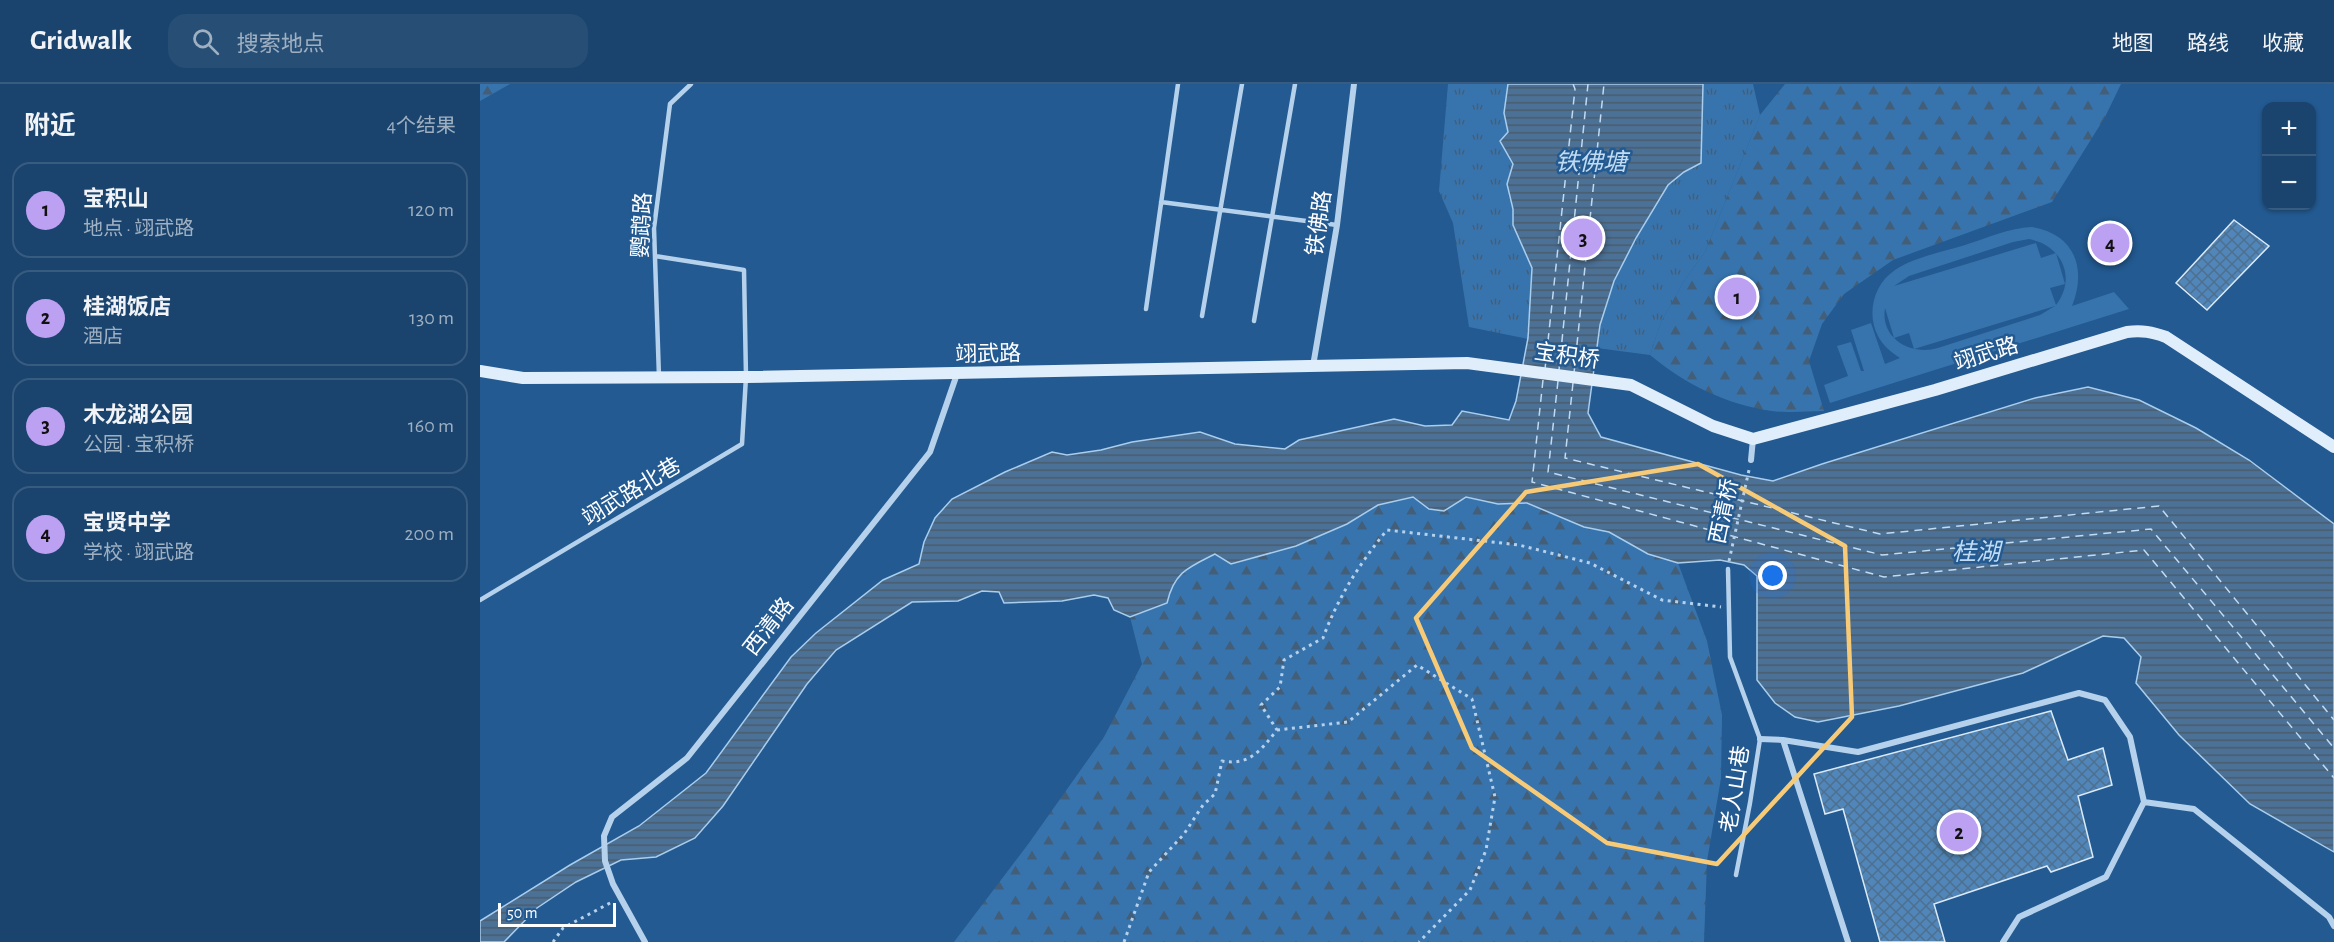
<!DOCTYPE html>
<html lang="zh">
<meta charset="utf-8">
<style>
body{margin:0;font-family:"Alegreya Sans","Noto Sans SC",sans-serif;background:#274e75;color:#f1f3f6}
.controls{position:absolute;right:18px;top:18px;display:grid;overflow:hidden;border-radius:12px;box-shadow:0 2px 4px #0004}
.controls button{width:54px;height:54px;display:grid;place-items:center;padding:0;border:0;border-bottom:2px solid #385c80;background:#1a446d;color:#f1f3f6;font:30px sans-serif}
.scale{position:absolute;left:18px;bottom:15px;width:118px;box-sizing:border-box;padding-left:6px;border:3px solid #fff;border-top:0;font-size:16px;line-height:21px;white-space:nowrap;color:#fff;-webkit-text-stroke:4px #235a91;paint-order:stroke}
.you{position:absolute;left:1293px;top:492px;width:21px;height:21px;margin:-15px;border:4px solid #fff;border-radius:50%;background:#1a73e8;box-shadow:0 0 0 9px #1a73e833}
.badge{display:grid;place-items:center;width:39px;height:39px;border-radius:50%;background:#bca0f2;color:#111;font-size:20px;font-weight:700}
.pin{position:absolute;translate:-50% -50%;border:3px solid #fff;box-shadow:0 2px 6px #0006}
.list{margin:0;padding:0;list-style:none}
h2{display:flex;justify-content:space-between;align-items:center;height:78px;margin:0;padding:0 24px;font-size:26px}
h2 small{font-size:20px;font-weight:400;color:#9fb0c2}
.list li{display:grid;grid-template-columns:39px 1fr auto;gap:18px;align-items:center;box-sizing:border-box;height:96px;margin:0 12px 12px;padding:0 12px;border:2px solid #385c80;border-radius:18px}
.list b{display:block;font-size:22px;white-space:nowrap}
.list p{margin:0;font-size:20px;white-space:nowrap;color:#9fb0c2}
.list em{font-size:20px;font-style:normal;color:#9fb0c2}
.icon{flex:none;width:33px;height:33px;fill:none;stroke:currentColor;stroke-width:2;stroke-linecap:round;stroke-linejoin:round}
.map{position:relative;flex:none;width:1854px;height:858px;overflow:hidden}
header{display:flex;align-items:center;gap:36px;box-sizing:border-box;height:84px;padding:0 30px;background:#1a446d;border-bottom:2px solid #385c80}
header strong{font-size:28px}
nav{display:flex;gap:33px;margin-inline-start:auto;font-size:21px}
.search{width:420px;height:54px;background:#274e75;display:flex;align-items:center;gap:15px;box-sizing:border-box;padding:0 21px;border-radius:18px;color:#9fb0c2;font-size:22px}
main{display:flex}
aside{flex:1;background:#1a446d}
.map>svg:first-child{display:block}
.forest{fill:url(#forest-firs)}
.park{fill:url(#park-tufts)}
.pitch{fill:#3774ae;fill-rule:evenodd}
.water{fill:url(#water-rules);stroke:#a9cded;stroke-width:1.5}
.lines{fill:none;stroke-linecap:round;stroke-linejoin:round}
.ferry{stroke:#c1dbf3;stroke-width:1.5;stroke-dasharray:8 6;stroke-linecap:butt}
.building{fill:url(#building-cross-hatch);stroke:#daeaf9;stroke-width:1.5}
.path{stroke:#b5d1ec;stroke-width:3;stroke-dasharray:3 4.5;stroke-linecap:butt}
.lane{stroke:#b5d1ec;stroke-width:4.5}
.street{stroke:#b5d1ec;stroke-width:6}
.secondary{stroke:#e0edfa;stroke-width:12}
.marked{fill:none;stroke:#f7ca78;stroke-width:4.5;stroke-linejoin:round}
.labels{text-anchor:middle;stroke-width:5;stroke-linejoin:round;paint-order:stroke}
.street-label{font-size:22px;fill:#fff;stroke:#235a91}
.water-label{font-size:24px;font-style:italic;fill:#c1dbf3;stroke:#235a91}
</style>
<header>
<strong>Gridwalk</strong>
<div class="search"><svg class="icon" aria-label="search" viewBox="0 0 24 24"><circle cx="10" cy="10" r="6"/><path d="M15 15l6 6"/></svg>搜索地点</div>
<nav><a>地图</a><a>路线</a><a>收藏</a></nav>
</header>
<main>
<aside>
<h2>附近<small>4个结果</small></h2>
<ul class="list">
<li><span class="badge">1</span><div><b>宝积山</b><p>地点 · 翊武路</p></div><em>120 m</em></li>
<li><span class="badge">2</span><div><b>桂湖饭店</b><p>酒店</p></div><em>130 m</em></li>
<li><span class="badge">3</span><div><b>木龙湖公园</b><p>公园 · 宝积桥</p></div><em>160 m</em></li>
<li><span class="badge">4</span><div><b>宝贤中学</b><p>学校 · 翊武路</p></div><em>200 m</em></li>
</ul>
</aside>
<div class="map">
<svg width="1854" height="858" viewBox="0 0 1854 858">
<defs>
<pattern id="forest-firs" width="22" height="20" patternUnits="userSpaceOnUse" patternTransform="scale(1.5)"><rect width="22" height="20" fill="#3774ae"/><path d="M5 1l3.5 6h-7zM16 11l3.5 6h-7z" fill="#435e78"/></pattern>
<pattern id="park-tufts" width="24" height="20" patternUnits="userSpaceOnUse" patternTransform="scale(1.5)"><rect width="24" height="20" fill="#3774ae"/><path d="M3 7l-1-3M5 7V3M7 7l1-3M15 17l-1-3M17 17v-4M19 17l1-3" fill="none" stroke="#435e78"/></pattern>
<pattern id="water-rules" width="6" height="5" patternUnits="userSpaceOnUse" patternTransform="scale(1.5)"><rect width="6" height="5" fill="#4b7197"/><path d="M0 2.5h6" fill="none" stroke="#4c5b6a"/></pattern>
<pattern id="building-cross-hatch" width="8" height="8" patternUnits="userSpaceOnUse" patternTransform="scale(1.5)"><rect width="8" height="8" fill="#5086b9"/><path d="M0 0l8 8M0 8l8-8" fill="none" stroke="#4e6f8d"/></pattern>
</defs>
<rect width="100%" height="100%" fill="#235a91"/>
<!-- forest -->
<path class="forest" d="M0 0H30L0 17Z
M1305 0H1641L1625 33 1572 118 1413 176 1364 210 1342 240 1329 277 1344 327C1327 327 1309 329 1292 327 1247 321 1205 300 1170 271L1181 238 1204 197 1225 168 1280 31Z
M933 413 949 425 986 413 1018 420 1049 419 1104 443 1129 448 1168 470 1198 479 1227 557 1242 631 1241 694 1227 777 1224 858H474L549 759 624 653 662 580 650 533 687 519 690 507 703 486 735 469 867 440 898 421Z"/>
<!-- park -->
<path class="park" d="M968 0H1273L1280 31 1225 168 1204 197 1181 238 1170 271 1117 264 1107 329 1036 317 1048 255 989 243 973 139 959 107Z"/>
<!-- pitch -->
<path class="pitch" d="M1552 143C1595 150 1607 185 1592 222L1634 208 1649 225 1350 319 1344 301 1368 292 1357 262 1371 258 1381 287H1384L1371 246 1391 239 1405 280 1420 274C1411 268 1403 262 1398 252 1386 229 1394 200 1415 186 1434 173 1463 168 1485 161 1507 154 1529 144 1552 143ZM1549 155C1582 161 1597 194 1576 221L1570 204 1585 200 1576 169 1561 174 1556 159 1414 202 1429 192 1533 158ZM1575 222 1560 231 1458 264C1430 272 1400 254 1405 224L1414 254 1429 249 1434 265Z"/>
<!-- water -->
<path class="water" d="M1028 0H1223L1221 79 1204 88 1188 101 1156 154 1134 197 1120 241 1108 329 1121 353 1261 391 1293 397 1342 380 1555 314 1608 303 1659 316 1716 344 1769 376 1854 440V768L1770 720 1699 651 1656 599 1661 573 1644 554 1623 552 1543 589 1419 622 1338 638 1315 633 1295 619 1277 596V492L1264 481 1240 476 1198 479 1168 470 1129 448 1104 443 1047 419 1018 420 986 413 964 427 949 425 933 413 898 421 867 440 816 462 751 480 735 470C709 483 694 488 687 519L650 533 634 526 628 514 614 511 582 517 524 519 519 508 502 507 478 517 432 518 356 566 327 600 243 722 215 754 176 773 141 776 96 798 57 824 24 858H0V837L90 781 159 742 226 689 311 573 336 549 403 496 439 480 444 458 455 434 472 415 525 388 572 368 587 371 621 366 652 358 720 348 755 360 805 365 819 356 914 335 945 342 972 341 982 327 1029 336 1036 317 1048 254 1052 184 1033 141V125L1027 100 1033 80 1020 57 1028 48 1024 29Z"/>
<g class="lines">
<!-- ferry -->
<path class="ferry" d="M1065 285 1095 5 1093 0
M1079 286 1108 0
M1094 289 1124 0
M1063 296 1052 398 1404 493 1664 466 1854 694
M1078 297 1068 388 1402 471 1671 445 1854 664
M1093 299 1085 374 1400 450 1679 422 1854 636"/>
</g>
<!-- building -->
<path class="building" d="M1754 136 1789 162 1727 226 1696 199Z
M1571 627 1588 676 1623 664 1632 701 1598 712 1613 773 1571 788 1567 782 1454 820 1465 858H1400L1363 725 1345 730 1334 690Z"/>
<g class="lines">
<!-- path -->
<path class="path" d="M1249 477 1269 386
M797 646 868 638 937 581 992 615 1015 713 1006 766 990 806 939 858
M73 858 83 844 132 818
M644 858 669 788 704 750 723 721 735 710 742 677C770 682 781 666 797 646L781 621 800 603 804 576 843 554C858 513 880 479 907 446L1039 461 1110 479 1182 516 1241 523"/>
<!-- lane -->
<path class="lane" d="M681 118 857 141
M666 225 698 0
M722 232 762 0
M774 237 815 0
M179 293 174 144 190 20 211 0
M1248 485 1250 573 1280 655 1270 719 1256 791
M0 516 262 360 266 293 264 186 175 172"/>
<!-- street -->
<path class="street" d="M833 282 857 141 874 0
M1271 376 1273 355
M1280 655 1303 656 1378 668 1599 609 1625 616 1650 653 1664 718
M1303 656 1368 858
M165 858 133 800 125 777 124 752 132 733 207 674 450 368 477 290
M1523 858 1539 833 1626 793 1664 718 1714 725 1849 833 1854 842"/>
<!-- secondary -->
<path class="secondary" d="M0 287 43 294 266 293 987 279 1151 301 1233 342 1273 355 1455 306 1647 248C1662 246 1672 248 1686 253L1854 363"/>
</g>
<!-- marked area -->
<path class="marked" d="M1218 380 1365 462 1372 633 1237 780 1127 759 992 664 936 534 1046 408Z"/>
<g class="labels">
<!-- street labels -->
<g class="street-label">
<text transform="translate(838 139) rotate(-82)" y="8">铁佛路</text>
<text transform="translate(161 141) rotate(-87)" y="8">鹦鹉路</text>
<text transform="translate(508 269) rotate(-1)" y="8">翊武路</text>
<text transform="translate(1506 269) rotate(-17)" y="8">翊武路</text>
<text transform="translate(1087 271) rotate(8)" y="8">宝积桥</text>
<text transform="translate(151 407) rotate(-31)" y="8">翊武路北巷</text>
<text transform="translate(1243 427) rotate(-78)" y="8">西清桥</text>
<text transform="translate(288 542) rotate(-52)" y="8">西清路</text>
<text transform="translate(1254 705) rotate(-81)" y="8">老人山巷</text>
</g>
<!-- water labels -->
<g class="water-label">
<text x="1111" y="86">铁佛塘</text>
<text x="1496" y="476">桂湖</text>
</g>
</g>
</svg>
<div class="controls">
<button>+</button>
<button>−</button>
</div>
<div class="scale">50 m</div>
<div class="you"></div>
<div class="pin badge" style="left:1257px;top:213px">1</div>
<div class="pin badge" style="left:1479px;top:748px">2</div>
<div class="pin badge" style="left:1103px;top:154px">3</div>
<div class="pin badge" style="left:1630px;top:159px">4</div>
</div>
</main>
